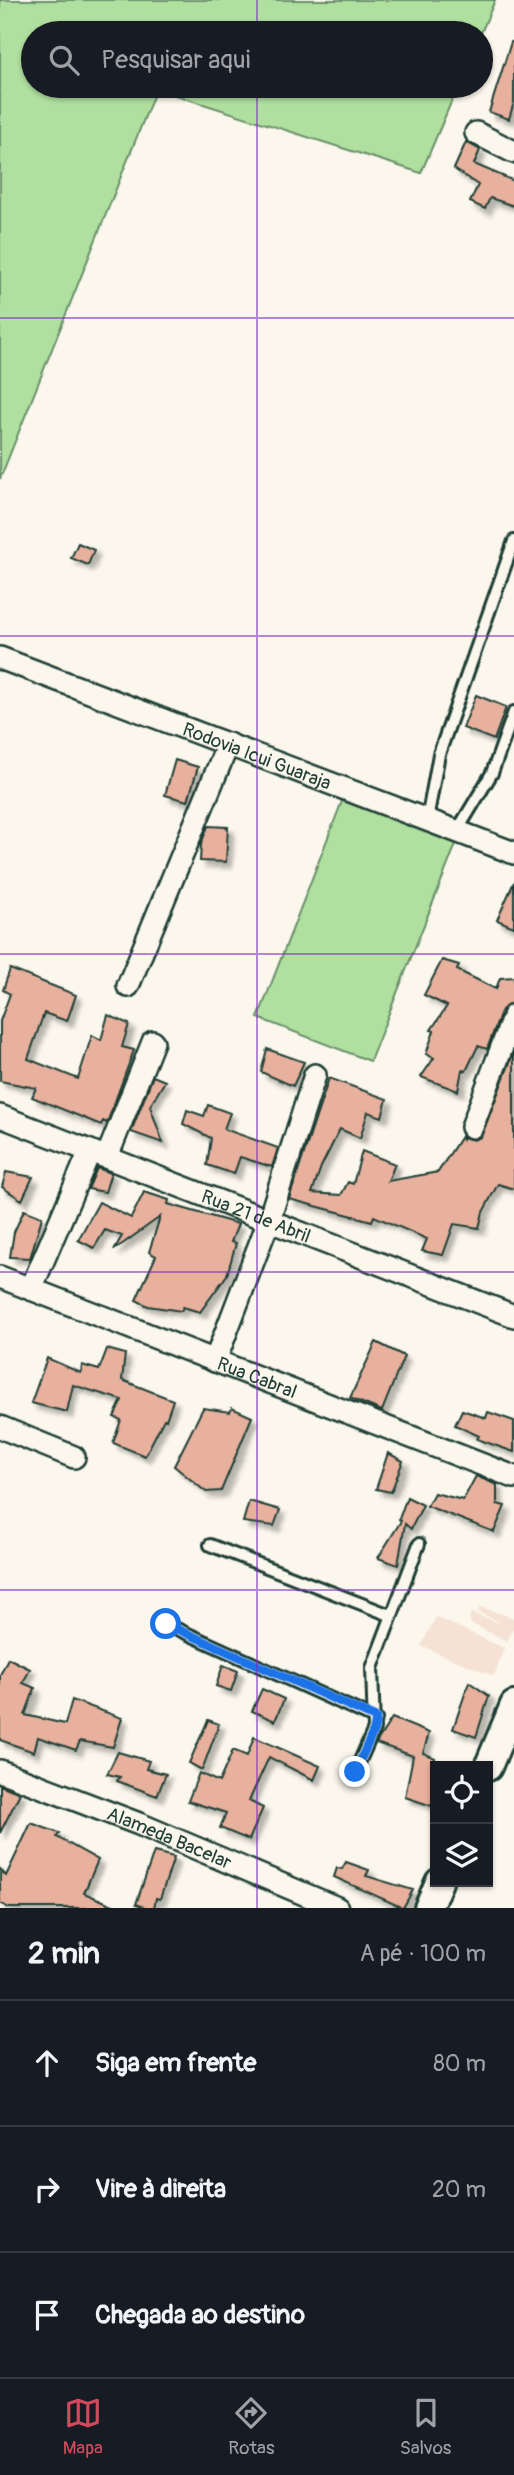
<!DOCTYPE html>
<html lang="pt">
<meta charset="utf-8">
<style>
body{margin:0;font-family:Pangolin,sans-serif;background:#20242c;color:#f1f3f6}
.controls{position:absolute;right:21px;bottom:21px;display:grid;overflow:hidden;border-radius:0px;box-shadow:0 2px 5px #0004}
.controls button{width:63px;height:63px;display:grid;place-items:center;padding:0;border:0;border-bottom:2px solid #363941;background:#171b24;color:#f1f3f6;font:35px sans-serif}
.stop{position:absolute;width:21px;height:21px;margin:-16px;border:5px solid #1a73e8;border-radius:50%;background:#fff}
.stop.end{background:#1a73e8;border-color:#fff;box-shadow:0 2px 7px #0008}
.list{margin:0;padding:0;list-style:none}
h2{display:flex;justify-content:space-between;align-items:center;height:91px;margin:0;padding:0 28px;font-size:30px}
h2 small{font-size:23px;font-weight:400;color:#9ea1a6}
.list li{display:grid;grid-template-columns:46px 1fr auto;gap:21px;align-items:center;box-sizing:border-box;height:126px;padding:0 28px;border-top:2px solid #363941}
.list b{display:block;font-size:26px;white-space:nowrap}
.list em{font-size:23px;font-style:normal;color:#9ea1a6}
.icon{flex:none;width:38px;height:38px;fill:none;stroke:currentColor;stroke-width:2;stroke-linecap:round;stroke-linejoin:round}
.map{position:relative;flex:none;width:514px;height:1908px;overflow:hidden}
.search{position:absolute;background:#171b24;box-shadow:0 2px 5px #0004;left:21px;right:21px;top:21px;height:77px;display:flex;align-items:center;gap:18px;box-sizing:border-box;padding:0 24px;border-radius:38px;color:#9ea1a6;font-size:26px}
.sheet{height:469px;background:#171b24}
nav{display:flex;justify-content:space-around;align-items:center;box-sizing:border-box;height:98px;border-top:2px solid #363941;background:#171b24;font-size:19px;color:#9ea1a6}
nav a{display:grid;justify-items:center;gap:4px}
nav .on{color:#d1495b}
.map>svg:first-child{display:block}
.built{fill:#f5e2d5}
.green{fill:#b0e09f;stroke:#688e6a;stroke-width:2}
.building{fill:#e8b19e;stroke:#1f3d34;stroke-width:2;filter:url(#shadow)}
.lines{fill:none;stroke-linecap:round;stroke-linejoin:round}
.service-casing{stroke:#1f3d34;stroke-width:16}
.minor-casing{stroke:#1f3d34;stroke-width:26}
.tertiary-casing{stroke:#1f3d34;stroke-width:32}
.service{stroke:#fbf7ec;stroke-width:10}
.minor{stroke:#fbf7ec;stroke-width:21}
.tertiary{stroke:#fbf7ec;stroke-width:26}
.route{stroke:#1a73e8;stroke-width:9}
.grid{fill:none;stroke:#7b2cbf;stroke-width:2;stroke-opacity:0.55}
.labels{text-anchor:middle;stroke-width:7;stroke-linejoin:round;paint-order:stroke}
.street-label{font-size:19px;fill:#1f3d34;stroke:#fbf7ec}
</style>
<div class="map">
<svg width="514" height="1908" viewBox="0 0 514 1908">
<defs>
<filter id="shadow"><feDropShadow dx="5.5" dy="5.5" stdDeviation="2" flood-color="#0004"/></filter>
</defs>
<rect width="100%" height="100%" fill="#fbf7ec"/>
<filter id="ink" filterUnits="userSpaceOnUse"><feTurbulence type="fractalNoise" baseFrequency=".0143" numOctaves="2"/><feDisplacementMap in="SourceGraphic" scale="14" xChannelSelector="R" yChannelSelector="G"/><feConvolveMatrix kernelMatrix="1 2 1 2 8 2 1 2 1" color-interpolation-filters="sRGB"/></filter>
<g filter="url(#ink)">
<!-- built -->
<path class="built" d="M480 1607 514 1618V1628L507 1641 470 1623V1613L504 1624 478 1612Z
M436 1617 504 1648 494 1676 421 1646Z"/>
<!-- green -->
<path class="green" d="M0 0H495L481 33H33V86H458L421 173 156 89 0 479Z
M344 796 458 839 370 1061 258 1018Z"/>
<!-- building -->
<path class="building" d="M511 42H514V102L509 119 489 112Z
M466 142 480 150 474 164 514 181V206L490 198 485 209 470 202 478 185 454 169Z
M78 543 94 550 88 565 71 558Z
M476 695 506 707 494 740 463 728Z
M175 760 198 767 188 801 165 795Z
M208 826 228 827 226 862 200 861 201 844Z
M514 882V927L497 920Z
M442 960 459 965 457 970 496 989 500 978 514 977V1002L502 1010 487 1049 478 1046 466 1071 462 1070 458 1091 421 1077 434 1058 426 1054 434 1031 431 1030 447 1006 424 995Z
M10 969 76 995 67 1021 44 1013 28 1059 78 1079 92 1035 101 1040 108 1015 129 1024 122 1047 134 1050 107 1123 103 1121 101 1125 32 1097 36 1088 0 1081V1021L10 994 3 990Z
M267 1049 304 1062 293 1086 261 1072Z
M514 1052V1189L498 1184 483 1212 479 1228 454 1224 443 1255 422 1251 427 1239 374 1216 372 1221 289 1199 329 1078 387 1099 382 1117 368 1112 360 1138 340 1129 321 1167 312 1193 341 1195 348 1182 353 1184 362 1151 395 1164 388 1181 438 1172 462 1135V1141L464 1137 473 1140 481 1137Z
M153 1076 165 1081 150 1106 163 1143 131 1132Z
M208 1105 230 1113 224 1129 278 1148 272 1167 240 1157 234 1174 207 1165 211 1138 183 1124 187 1110 204 1116Z
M97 1168 111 1173 105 1192 88 1189Z
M6 1172 33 1177 22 1200 2 1187Z
M144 1192 169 1200 168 1204 238 1224 231 1242 236 1243 227 1275 200 1312 183 1307 181 1311 148 1306 136 1300 156 1256 149 1252 160 1217 114 1250 122 1236 105 1230 94 1248 78 1240 99 1202 131 1218Z
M24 1210 42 1217 31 1255 30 1258 10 1257 14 1232Z
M376 1342 404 1356 382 1411 350 1398Z
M107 1349 125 1354 122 1380 173 1400 166 1420 164 1419 145 1456 113 1443 121 1420 114 1417 122 1400 73 1385 67 1412 31 1403 47 1358 81 1373 82 1365 99 1370Z
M203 1408 230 1412 232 1408 252 1417 221 1491 206 1492 174 1466Z
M462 1410 486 1418 488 1412 514 1421V1452L477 1439 479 1436 455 1425Z
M388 1453 403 1461 391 1492 376 1489Z
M476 1476 497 1485V1504L505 1506 494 1532 427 1506 434 1493 463 1500Z
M407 1497 423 1505 411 1529 405 1524 398 1565 378 1558 401 1521 399 1519Z
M249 1501 280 1510 274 1526 243 1522Z
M8 1658 30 1669 23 1683 35 1688 25 1715 65 1724 72 1700 122 1718 113 1747 80 1741 76 1750 38 1737 34 1752 0 1740V1675Z
M223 1665 238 1671 231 1691 216 1686Z
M469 1682 489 1696 476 1737 453 1729Z
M262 1689 284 1699 275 1721 252 1711Z
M392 1718 429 1733 423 1753 435 1758V1807L405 1797 413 1756 376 1743Z
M208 1720 219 1724 202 1770 189 1763Z
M254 1737 320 1766 314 1780 269 1757 249 1801 263 1808 249 1840 220 1828 226 1813 188 1801 199 1773 219 1782 233 1750 247 1756Z
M118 1752 149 1761 146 1769 166 1774 157 1796 117 1781 120 1777 107 1774Z
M0 1785 20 1793 0 1833Z
M31 1823 59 1833 57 1837 98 1860 84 1893 120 1908H9L0 1903V1869L6 1876Z
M154 1852 174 1857 160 1899 156 1898 154 1908H147L136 1904Z
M346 1862 369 1870 366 1876 413 1890 403 1908 334 1877 337 1868 342 1869Z"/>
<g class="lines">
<defs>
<path id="service" d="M427 820 439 754 514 541
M457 831 492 773 514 712
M210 1545 390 1615
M166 1624 376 1719
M355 1772 374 1729 372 1668 419 1544"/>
<g id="minor">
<path d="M476 133 514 152"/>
<path id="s1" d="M0 658 514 853"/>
<path d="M128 986 228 744"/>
<path id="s2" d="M0 1116 514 1316"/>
<path d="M472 1127 514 1015"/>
<path d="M107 1157 153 1042"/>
<path id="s3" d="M0 1277 514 1477"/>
<path d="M31 1289 90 1151"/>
<path d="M215 1361 269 1220 315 1075"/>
<path d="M0 1427 74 1457"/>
<path id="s4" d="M0 1771 139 1824 337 1908"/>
</g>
<path id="tertiary" d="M488 1767 514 1705
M428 1908 439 1882"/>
</defs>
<!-- service casing -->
<use href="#service" class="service-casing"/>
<!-- minor casing -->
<use href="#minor" class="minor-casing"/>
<!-- tertiary casing -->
<use href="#tertiary" class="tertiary-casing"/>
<!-- service -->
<use href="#service" class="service"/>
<!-- minor -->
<use href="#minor" class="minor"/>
<!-- tertiary -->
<use href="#tertiary" class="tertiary"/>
</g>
</g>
<g class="lines" filter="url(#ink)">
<!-- route -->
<path class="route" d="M166 1624 376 1718 374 1730 355 1772"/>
</g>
<!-- grid -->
<path class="grid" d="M257 0V33M257 86V1908M0 318H514M0 636H514M0 954H514M0 1272H514M0 1590H514"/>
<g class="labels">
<!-- street labels -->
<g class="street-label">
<text dy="7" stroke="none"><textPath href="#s1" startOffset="275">Rodovia Icui Guaraja</textPath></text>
<text dy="7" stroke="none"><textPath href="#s2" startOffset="275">Rua 21 de Abril</textPath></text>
<text dy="7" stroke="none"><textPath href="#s3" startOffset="276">Rua Cabral</textPath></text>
<text dy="7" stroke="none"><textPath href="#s4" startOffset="182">Alameda Bacelar</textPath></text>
</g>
</g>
</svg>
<div class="controls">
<button><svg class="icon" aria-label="locate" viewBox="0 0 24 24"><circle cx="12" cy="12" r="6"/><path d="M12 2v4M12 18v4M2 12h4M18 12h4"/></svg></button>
<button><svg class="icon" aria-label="layers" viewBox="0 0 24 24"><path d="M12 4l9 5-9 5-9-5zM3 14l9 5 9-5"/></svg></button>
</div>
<div class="stop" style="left:166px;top:1624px"></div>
<div class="stop end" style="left:355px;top:1772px"></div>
<div class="search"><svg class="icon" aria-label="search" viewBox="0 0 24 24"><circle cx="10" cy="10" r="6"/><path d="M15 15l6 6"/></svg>Pesquisar aqui</div>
</div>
<section class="sheet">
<h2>2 min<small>A pé · 100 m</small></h2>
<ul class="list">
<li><svg class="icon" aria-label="ahead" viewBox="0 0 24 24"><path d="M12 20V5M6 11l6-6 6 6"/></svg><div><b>Siga em frente</b></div><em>80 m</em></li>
<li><svg class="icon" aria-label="right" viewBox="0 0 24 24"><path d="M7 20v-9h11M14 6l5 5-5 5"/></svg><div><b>Vire à direita</b></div><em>20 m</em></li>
<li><svg class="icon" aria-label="arrive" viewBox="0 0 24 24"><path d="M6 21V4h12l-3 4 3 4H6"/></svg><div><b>Chegada ao destino</b></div></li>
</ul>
</section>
<nav>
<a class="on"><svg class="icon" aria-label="map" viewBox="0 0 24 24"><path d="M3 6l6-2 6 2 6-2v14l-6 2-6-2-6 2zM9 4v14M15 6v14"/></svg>Mapa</a>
<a><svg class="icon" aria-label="directions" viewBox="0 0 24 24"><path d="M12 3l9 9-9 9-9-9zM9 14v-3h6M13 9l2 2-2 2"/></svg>Rotas</a>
<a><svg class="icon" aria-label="saved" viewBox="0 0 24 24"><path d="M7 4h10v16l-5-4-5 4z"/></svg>Salvos</a>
</nav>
